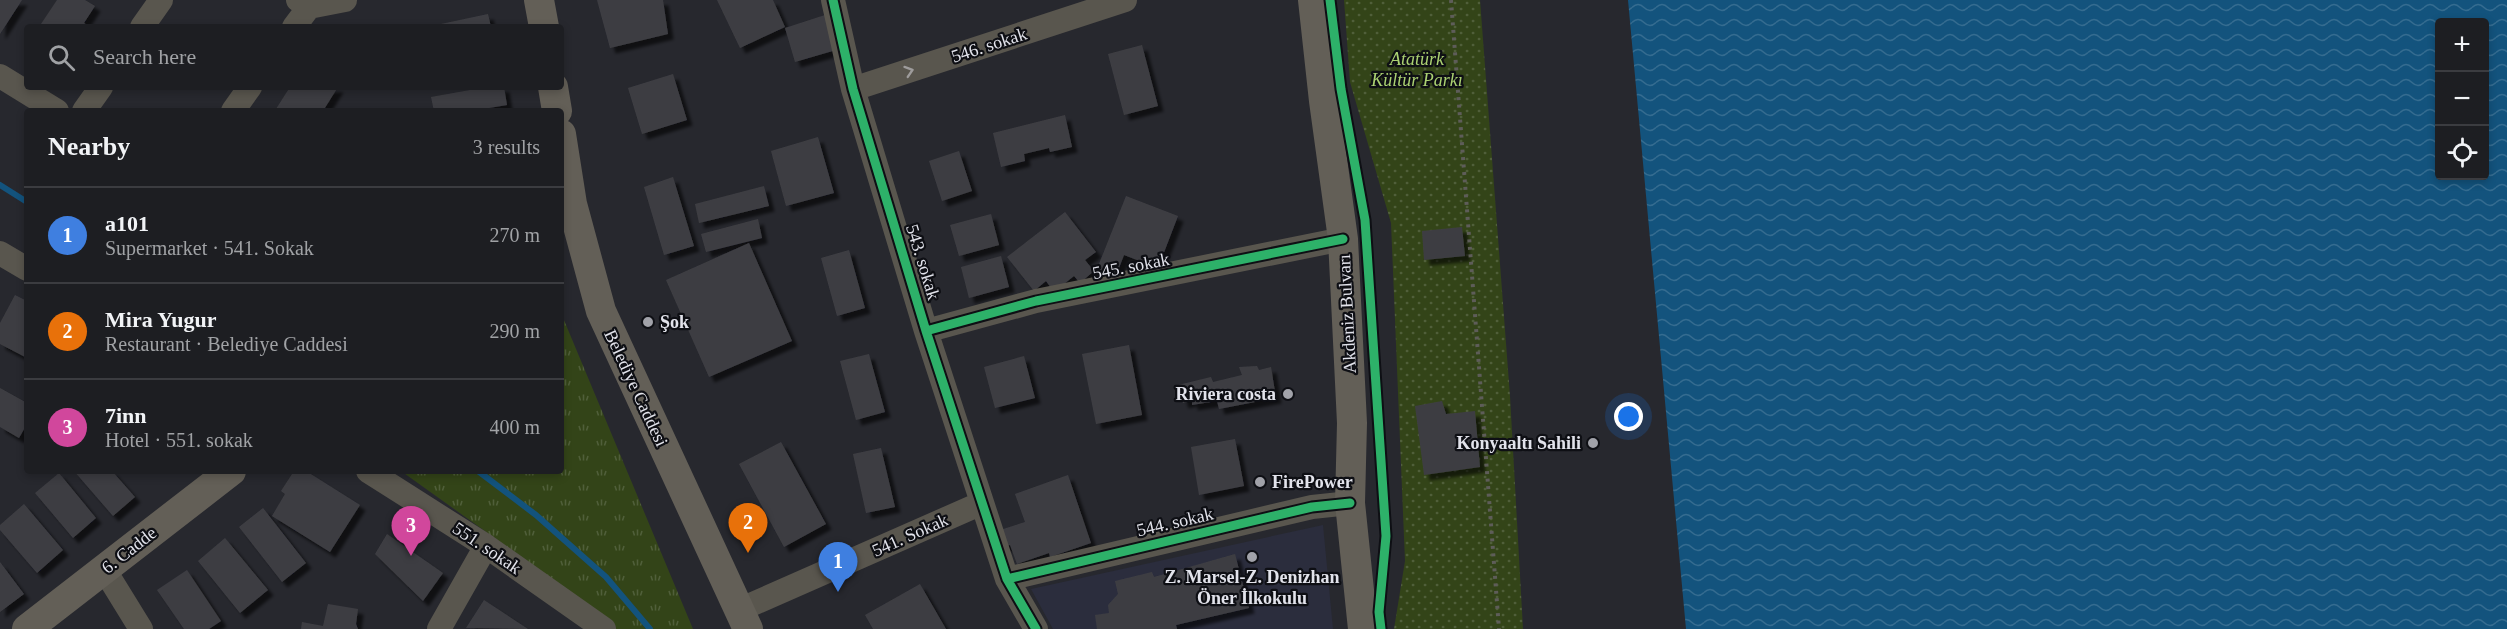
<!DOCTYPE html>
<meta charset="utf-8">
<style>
body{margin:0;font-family:Georgia,serif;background:#2a2b2f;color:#f1f3f6}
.controls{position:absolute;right:18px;top:18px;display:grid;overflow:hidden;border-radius:6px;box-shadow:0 3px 9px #0003}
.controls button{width:54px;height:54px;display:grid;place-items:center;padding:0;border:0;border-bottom:2px solid #3b3c40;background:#1d1e22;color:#f1f3f6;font:30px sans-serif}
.you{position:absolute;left:1629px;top:417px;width:21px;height:21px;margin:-15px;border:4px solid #fff;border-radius:50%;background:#1a73e8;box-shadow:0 0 0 9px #1a73e833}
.badge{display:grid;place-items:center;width:39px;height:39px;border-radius:50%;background:#a1a2a9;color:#fff;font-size:20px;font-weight:700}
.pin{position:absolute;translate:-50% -50px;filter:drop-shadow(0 2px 3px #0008)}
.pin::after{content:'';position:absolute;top:32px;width:21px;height:18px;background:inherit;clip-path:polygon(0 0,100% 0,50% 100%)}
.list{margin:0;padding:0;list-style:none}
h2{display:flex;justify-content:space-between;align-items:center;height:78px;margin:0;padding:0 24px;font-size:26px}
h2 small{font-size:20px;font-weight:400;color:#a0a2a5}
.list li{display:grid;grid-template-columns:39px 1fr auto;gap:18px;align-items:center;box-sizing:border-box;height:96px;padding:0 24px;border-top:2px solid #3b3c40}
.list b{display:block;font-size:22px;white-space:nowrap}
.list p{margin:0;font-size:20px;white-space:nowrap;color:#a0a2a5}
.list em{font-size:20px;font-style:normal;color:#a0a2a5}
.icon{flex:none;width:33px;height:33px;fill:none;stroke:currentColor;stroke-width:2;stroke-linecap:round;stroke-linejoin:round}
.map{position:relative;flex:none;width:2507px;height:629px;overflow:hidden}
.search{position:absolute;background:#1d1e22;box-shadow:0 3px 9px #0003;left:24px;top:24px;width:540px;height:66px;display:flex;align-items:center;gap:15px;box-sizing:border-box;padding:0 21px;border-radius:6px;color:#a0a2a5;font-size:22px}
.panel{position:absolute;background:#1d1e22;box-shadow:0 3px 9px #0003;left:24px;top:108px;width:540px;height:366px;border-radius:6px}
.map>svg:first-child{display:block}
.built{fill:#2b2d3d}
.grass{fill:url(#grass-tufts)}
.park{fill:url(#park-dots)}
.water{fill:url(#water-waves);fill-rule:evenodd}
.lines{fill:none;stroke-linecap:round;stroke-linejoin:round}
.stream{stroke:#13537d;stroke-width:6}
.building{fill:#3e3e43;filter:url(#shadow)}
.path{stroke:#5e5d59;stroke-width:4;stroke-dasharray:3 4.5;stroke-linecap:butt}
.minor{stroke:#59564e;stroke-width:24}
.major{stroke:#635f57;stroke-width:30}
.cycleway-casing{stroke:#0e0f14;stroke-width:13}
.cycleway{stroke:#2db169;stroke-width:9}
.oneway{stroke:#9e9c9c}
.poi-dot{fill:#a1a2a9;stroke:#0e0f14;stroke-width:2}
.labels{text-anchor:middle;stroke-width:4.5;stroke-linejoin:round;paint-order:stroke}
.street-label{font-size:18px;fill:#e2e3eb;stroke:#0e0f14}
.park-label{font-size:18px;font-style:italic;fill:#abd172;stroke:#0e0f14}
.poi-label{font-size:18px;font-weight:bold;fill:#e2e3eb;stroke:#0e0f14;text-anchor:start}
</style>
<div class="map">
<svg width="2507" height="629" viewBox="0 0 2507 629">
<defs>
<pattern id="grass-tufts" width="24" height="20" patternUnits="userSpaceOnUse" patternTransform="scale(1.5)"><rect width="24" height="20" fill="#334418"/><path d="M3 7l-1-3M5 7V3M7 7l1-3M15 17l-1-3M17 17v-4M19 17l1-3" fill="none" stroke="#505f3a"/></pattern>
<pattern id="park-dots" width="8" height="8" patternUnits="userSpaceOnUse" patternTransform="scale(1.5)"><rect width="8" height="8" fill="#334418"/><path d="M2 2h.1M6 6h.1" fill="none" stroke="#505f3a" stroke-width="1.8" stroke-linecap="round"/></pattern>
<pattern id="water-waves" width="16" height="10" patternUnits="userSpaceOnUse" patternTransform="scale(1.5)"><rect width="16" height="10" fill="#13537d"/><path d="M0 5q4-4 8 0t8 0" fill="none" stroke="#356c90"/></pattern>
<filter id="shadow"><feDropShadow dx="5.5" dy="5.5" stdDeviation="1.5" flood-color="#0009"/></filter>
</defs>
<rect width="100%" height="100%" fill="#27282e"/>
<!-- built -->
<path class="built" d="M1323 525 1333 629H1053L1031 589Z"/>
<!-- grass -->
<path class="grass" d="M561 313 693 629H613L601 614 401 471H561Z"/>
<!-- park -->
<path class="park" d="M1344 0H1480L1510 396 1523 629H1394L1405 561 1391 223 1350 82Z"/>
<!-- water -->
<path class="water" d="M1628 0H2507V629H1686ZM2440 22H2484V176H2440Z"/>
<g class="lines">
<!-- stream -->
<path class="stream" d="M0 185 27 202
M478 471 536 515 606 577 650 629"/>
</g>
<!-- building -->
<path class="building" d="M0 0H22L0 34Z
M57 0H85L95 6 84 23 90 27H39Z
M597 0H663L668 34 610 48Z
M717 0H773L785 27 740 48Z
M488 14 491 27H442L441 24Z
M825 15 836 50 795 62 785 28Z
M1142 45 1158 106 1124 115 1108 54Z
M673 74 687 120 642 134 628 88Z
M290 87H338L323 111H279L276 109Z
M487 87H504L507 105 471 111H434L431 97Z
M1065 115 1072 147 1050 152 1049 148 1024 154 1025 161 1001 167 993 133Z
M818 137 834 193 786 206 771 151Z
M959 151 972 191 942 201 929 161Z
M673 177 694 246 664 255 644 187Z
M764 186 769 206 699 223 695 204Z
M1126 196 1178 216 1158 268 1124 255 1116 276 1097 269Z
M1065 212 1096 252 1085 260 1094 271 1080 283 1074 276 1054 292 1046 281 1034 291 1007 257Z
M991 214 999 245 959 256 950 225Z
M758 219 762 238 706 252 701 234Z
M1462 227 1465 256 1424 260 1422 231Z
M749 243 792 341 709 377 666 280Z
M849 250 865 308 837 316 821 258Z
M1001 256 1009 287 969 298 961 267Z
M15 295 27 301V358L0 344V323Z
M1129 345 1142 415 1096 424 1082 354Z
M869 354 885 412 856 420 840 361Z
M1024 356 1035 398 995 408 984 367Z
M1257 366 1259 370 1271 367 1276 398 1219 409 1217 401 1192 405V401L1183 403 1178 385 1211 377 1213 382 1242 375 1239 367Z
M0 388 27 403V424L19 438 0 427Z
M1442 401 1446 414 1475 411 1480 467 1424 475 1415 406Z
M1235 439 1244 486 1199 495 1191 447Z
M781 442 826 524 784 547 739 464Z
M881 448 895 507 866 513 853 454Z
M74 471H112L135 497 113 516Z
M294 471H306L360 505 330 552 272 516 285 494 281 491Z
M59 473 96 518 73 538 35 493Z
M1068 475 1091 543 1050 557 1049 553 1017 564 1010 545 1003 547 997 531 1025 522 1015 494Z
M24 504 63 550 37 573 0 530V525Z
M263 508 306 563 282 582 239 527Z
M387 534 443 573 423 601 375 554Z
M225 538 268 590 240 613 198 561Z
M1235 554 1249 608 1176 625 1177 629H1097L1095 615 1109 613 1108 605 1118 594 1115 581 1152 572 1154 577Z
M0 562 24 594 0 612Z
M187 570 221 621 209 629H184L157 590Z
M920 584 946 629H873L865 615Z
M484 600 528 629 466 628Z
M328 604 358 609 356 624 358 629H301L302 622 323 626Z"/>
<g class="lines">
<!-- path -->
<path class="path" d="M1451 0 1499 629"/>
<!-- minor -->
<path class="minor" d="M298 0 309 7 345 0
M833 0 853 89 926 331 1007 579 1036 629
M142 27 161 0
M294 27 309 7
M0 76 57 111
M853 89 1125 0
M84 111 101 87
M233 111 250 87
M0 253 27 269
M926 331 1036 301 1343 239
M368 471 486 546 604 629
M104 569 141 629
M1007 579 1312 507 1350 503
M739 610 982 503
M439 629 486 546"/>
<!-- major -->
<path class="major" d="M539 0 544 27
M1313 0 1324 101 1343 239 1352 423 1350 503 1363 629
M553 87 557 111
M561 134 572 204 601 311 748 629
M27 629 231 471"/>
<defs>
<path id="cycleway" d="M833 0 853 89 926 331 1007 579 1036 629
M1330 0 1341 89 1365 220 1386 536 1379 612 1381 629
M926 331 1036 301 1343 239
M1007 579 1312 507 1350 503"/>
</defs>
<!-- cycleway casing -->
<use href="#cycleway" class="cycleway-casing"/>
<!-- cycleway -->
<use href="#cycleway" class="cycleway"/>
</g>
<!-- one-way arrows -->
<defs><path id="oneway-chevron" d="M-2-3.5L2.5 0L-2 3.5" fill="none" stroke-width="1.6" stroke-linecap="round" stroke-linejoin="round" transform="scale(1.5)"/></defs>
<use class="oneway" href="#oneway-chevron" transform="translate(909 71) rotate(-18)"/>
<!-- markers -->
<g class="poi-dot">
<circle cx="648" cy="322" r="6"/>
<circle cx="1288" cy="394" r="6"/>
<circle cx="1593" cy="443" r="6"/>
<circle cx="1260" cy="482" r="6"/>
<circle cx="1252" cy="557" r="6"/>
</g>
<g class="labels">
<!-- street labels -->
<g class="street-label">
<text transform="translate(989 45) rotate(-18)" y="6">546. sokak</text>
<text transform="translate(923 262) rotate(73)" y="6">543. sokak</text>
<text transform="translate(1131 266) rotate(-11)" y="6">545. sokak</text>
<text transform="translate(1347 314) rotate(-93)" y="6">Akdeniz Bulvarı</text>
<text transform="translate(636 388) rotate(65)" y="6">Belediye Caddesi</text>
<text transform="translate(1175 522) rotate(-13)" y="6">544. sokak</text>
<text transform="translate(910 535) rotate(-24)" y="6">541. Sokak</text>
<text transform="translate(487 548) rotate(34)" y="6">551. sokak</text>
<text transform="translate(129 550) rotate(-38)" y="6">6. Cadde</text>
</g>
<!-- park labels -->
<g class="park-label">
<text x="1417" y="65">Atatürk<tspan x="1417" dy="21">Kültür Parkı</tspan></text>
</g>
<!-- poi labels -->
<g class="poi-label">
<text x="660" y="328">Şok</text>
<text x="1276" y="400" text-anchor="end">Riviera costa</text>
<text x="1581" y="449" text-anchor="end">Konyaaltı Sahili</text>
<text x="1272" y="488">FirePower</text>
<text x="1252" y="583" text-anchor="middle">Z. Marsel-Z. Denizhan<tspan x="1252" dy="21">Öner İlkokulu</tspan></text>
</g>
</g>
</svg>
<div class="controls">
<button>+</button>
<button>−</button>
<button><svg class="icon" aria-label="locate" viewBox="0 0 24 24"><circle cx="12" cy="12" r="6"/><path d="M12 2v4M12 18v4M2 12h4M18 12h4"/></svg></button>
</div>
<div class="you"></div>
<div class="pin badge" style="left:838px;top:592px;background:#3f7fe0">1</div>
<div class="pin badge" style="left:748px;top:553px;background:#e8710a">2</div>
<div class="pin badge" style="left:411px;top:556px;background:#d1479c">3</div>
<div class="search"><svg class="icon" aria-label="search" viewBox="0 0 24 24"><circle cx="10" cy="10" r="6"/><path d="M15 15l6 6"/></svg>Search here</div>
<section class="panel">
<h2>Nearby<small>3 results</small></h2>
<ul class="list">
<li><span class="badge" style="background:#3f7fe0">1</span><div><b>a101</b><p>Supermarket · 541. Sokak</p></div><em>270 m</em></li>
<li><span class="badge" style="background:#e8710a">2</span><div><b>Mira Yugur</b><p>Restaurant · Belediye Caddesi</p></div><em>290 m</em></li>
<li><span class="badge" style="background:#d1479c">3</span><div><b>7inn</b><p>Hotel · 551. sokak</p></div><em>400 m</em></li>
</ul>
</section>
</div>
